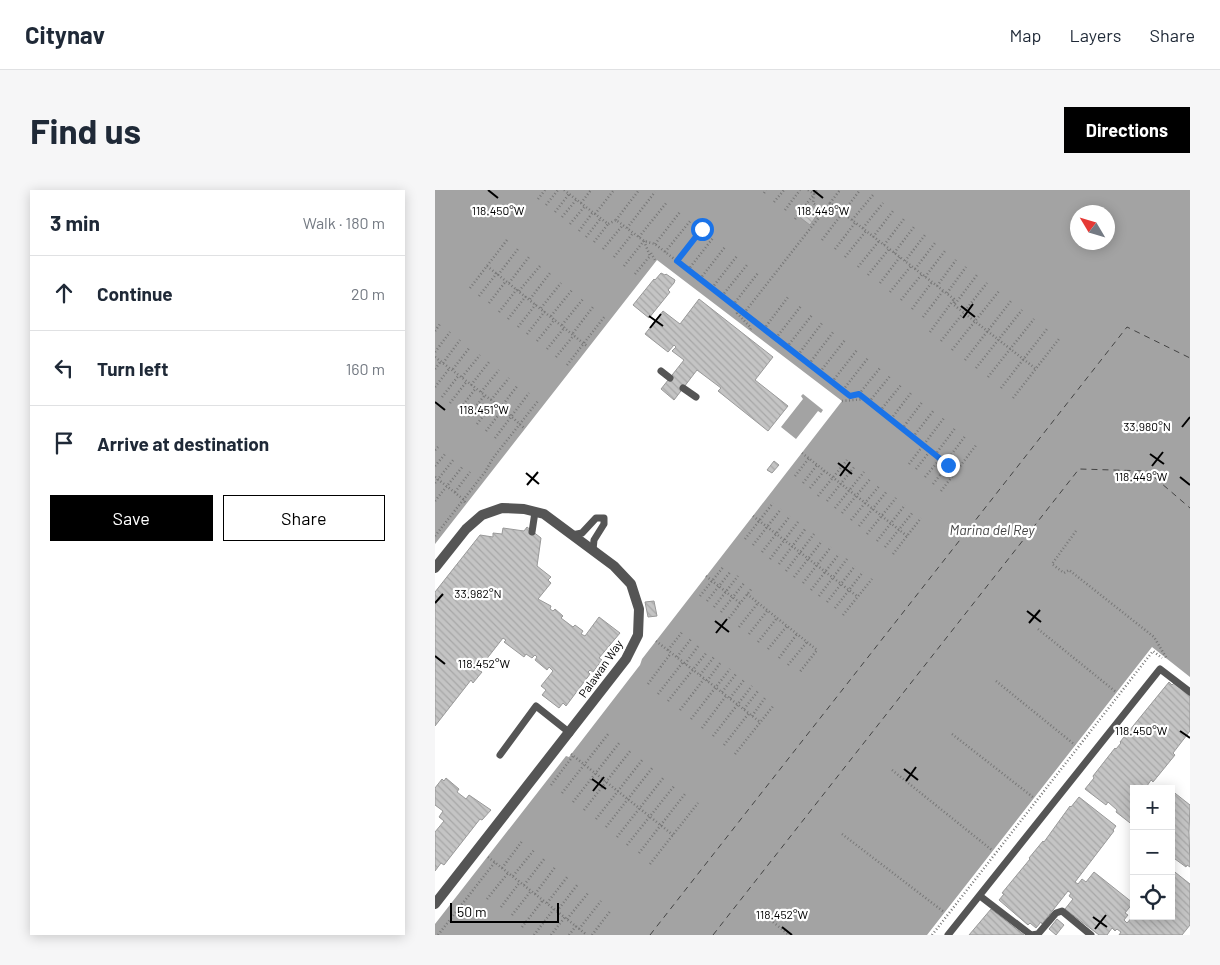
<!DOCTYPE html>
<meta charset="utf-8">
<style>
body{margin:0;font-family:Barlow,sans-serif;background:#f6f6f7;color:#1f2937}
.controls{position:absolute;right:15px;bottom:15px;display:grid;overflow:hidden;border-radius:0px;box-shadow:0 2px 12px #0003}
.controls button{width:45px;height:45px;display:grid;place-items:center;padding:0;border:0;border-bottom:1px solid #e0e1e3;background:#fff;color:#1f2937;font:25px sans-serif}
.compass{position:absolute;left:635px;top:15px;width:45px;height:45px;border-radius:50%;background:#fff;box-shadow:0 2px 12px #0003;rotate:308deg}
.scale{position:absolute;left:15px;bottom:12px;width:109px;box-sizing:border-box;padding-left:5px;border:2px solid #000;border-top:0;font-size:14px;line-height:18px;white-space:nowrap;color:#000;-webkit-text-stroke:4px #fff;paint-order:stroke}
.stop{position:absolute;width:15px;height:15px;margin:-11px;border:4px solid #1a73e8;border-radius:50%;background:#fff}
.stop.end{background:#1a73e8;border-color:#fff;box-shadow:0 1px 5px #0008}
.list{margin:0;padding:0;list-style:none}
h2{display:flex;justify-content:space-between;align-items:center;height:65px;margin:0;padding:0 20px;font-size:21px}
h2 small{font-size:16px;font-weight:400;color:#747a83}
.list li{display:grid;grid-template-columns:32px 1fr auto;gap:15px;align-items:center;box-sizing:border-box;height:75px;padding:0 20px;border-top:1px solid #e0e1e3}
.list b{display:block;font-size:19px;white-space:nowrap}
.list em{font-size:16px;font-style:normal;color:#747a83}
.actions{display:flex;gap:10px;padding:15px 20px}
.actions a{flex:1;padding:11px 0;border:1px solid #000;border-radius:0px;text-align:center;font-size:18px;color:#000}
.actions .main{background:#000;color:#fff}
.icon{flex:none;width:28px;height:28px;fill:none;stroke:currentColor;stroke-width:2;stroke-linecap:round;stroke-linejoin:round}
.map{position:relative;flex:none;width:755px;height:745px;overflow:hidden;border-radius:0px}
header{display:flex;align-items:center;gap:30px;box-sizing:border-box;height:70px;padding:0 25px;background:#fff;border-bottom:1px solid #e0e1e3}
header strong{font-size:24px}
nav{display:flex;gap:28px;margin-inline-start:auto;font-size:18px}
.intro{display:flex;align-items:center;justify-content:space-between;box-sizing:border-box;height:120px;padding:0 30px}
h1{margin:0;font-size:35px}
.button{padding:12px 22px;border-radius:0px;background:#000;color:#fff;font-size:18px;font-weight:700}
main{display:flex;gap:30px;padding:0 30px}
aside{flex:1;background:#fff;border-radius:0px;box-shadow:0 2px 12px #0003}
.map>svg:first-child{display:block}
.water{fill:#a3a3a3;fill-rule:evenodd}
.lines{fill:none;stroke-linecap:round;stroke-linejoin:round}
.ferry{stroke:#444;stroke-width:1;stroke-dasharray:6 5;stroke-linecap:butt}
.building{fill:url(#building-back-hatch);stroke:#999}
.path{stroke:#777;stroke-width:2.5;stroke-dasharray:1 2.5;stroke-linecap:butt}
.service{stroke:#555;stroke-width:7}
.minor{stroke:#555;stroke-width:10}
.route{stroke:#1a73e8;stroke-width:6}
.ticks{fill:none;stroke:#000;stroke-width:2}
.labels{text-anchor:middle;stroke-width:4.5;stroke-linejoin:round;paint-order:stroke}
.street-label{font-size:12px;fill:#000;stroke:#fff}
.water-label{font-size:14px;font-style:italic;fill:#444;stroke:#fff}
.ticks-label{font-size:12px;text-anchor:middle;fill:#000;stroke:#fff;stroke-width:4.5;stroke-linejoin:round;paint-order:stroke}
</style>
<header>
<strong>Citynav</strong>
<nav><a>Map</a><a>Layers</a><a>Share</a></nav>
</header>
<div class="intro"><h1>Find us</h1><a class="button">Directions</a></div>
<main>
<aside>
<h2>3 min<small>Walk · 180 m</small></h2>
<ul class="list">
<li><svg class="icon" aria-label="ahead" viewBox="0 0 24 24"><path d="M12 20V5M6 11l6-6 6 6"/></svg><div><b>Continue</b></div><em>20 m</em></li>
<li><svg class="icon" aria-label="left" viewBox="0 0 24 24"><path d="M17 20v-9H6M10 6l-5 5 5 5"/></svg><div><b>Turn left</b></div><em>160 m</em></li>
<li><svg class="icon" aria-label="arrive" viewBox="0 0 24 24"><path d="M6 21V4h12l-3 4 3 4H6"/></svg><div><b>Arrive at destination</b></div></li>
</ul>
<div class="actions"><a class="main">Save</a><a>Share</a></div>
</aside>
<div class="map">
<svg width="755" height="745" viewBox="0 0 755 745">
<defs>
<pattern id="building-back-hatch" width="6" height="6" patternUnits="userSpaceOnUse" patternTransform="scale(1.25)"><rect width="6" height="6" fill="#c4c4c4"/><path d="M-1 5l2 2M0 0l6 6M5-1l2 2" fill="none" stroke="#a7a7a7"/></pattern>
</defs>
<rect width="100%" height="100%" fill="#fff"/>
<!-- water -->
<path class="water" d="M0 0H755V487L717 457 492 745H0V734L131 566 134 567 205 475 207 469 407 211 222 70 0 354ZM642 22H672V52H642Z
M368 204 388 220 386 223 383 221 361 249 346 237 368 209 366 206Z"/>
<g class="lines">
<!-- ferry -->
<path class="ferry" d="M215 745 692 137 755 168
M278 745 644 279 712 281 755 318"/>
</g>
<!-- building -->
<path class="building" d="M372 13 384 22 375 35 363 26Z
M226 83 230 85 231 84 240 90 239 93 233 100 235 102 214 128 198 115 219 89 220 90Z
M264 109 338 167 320 190 353 216 333 241 283 201 286 198 262 180 239 210 226 199 249 170 237 161 241 157 239 155 233 162 210 144 228 121 245 134Z
M339 271 344 275 337 283 332 280Z
M92 337 106 348 102 376 116 387 113 390 116 393 103 409 116 416 115 419 118 421 120 419 128 426 126 428 138 437 140 435 148 441 146 444 150 446 164 427 185 443 164 468 167 470 158 482 155 480 153 482 155 484 131 516 128 513 124 518 107 505 111 500 106 496 118 481 114 477 112 480 100 470 102 467 100 465 97 468 91 464 89 467 69 452 71 450 68 448 43 480 47 482 38 493 36 490 0 536V402L45 345 58 347V343L67 344 68 338 89 341Z
M219 411 222 426 213 427 210 412Z
M734 492 737 495 739 493 755 506V541L738 563 740 565 718 592 716 590 710 599H699V636L681 622 682 620 673 612 671 615 650 599 659 588 658 586 680 558 681 559 686 553 685 552Z
M11 588 24 599 22 602 31 609 34 605 56 620 47 630 45 629 9 675 6 673 0 681V642L9 631 4 627 8 621 0 615V598L7 589 9 591Z
M736 600 755 615 754 642 755 677 752 675 751 677 736 666Z
M644 607 681 636 678 640 679 641 640 692 643 694 647 689 651 692 659 682 698 713 690 723 693 725 689 730 692 733 699 725V726H736V679L755 694V735L747 745H684L686 742 682 739 680 741 677 738 672 745H664L630 719 638 709 634 706 636 703 633 701 607 734 606 732 601 738 595 733 593 735 564 710 569 704 567 703 595 669 594 668 608 651 609 652 635 616 636 617Z
M556 719 589 745H534Z
M622 729 629 735 621 745 614 739Z"/>
<g class="lines">
<!-- path -->
<path class="path" d="M129 0 173 34 181 30 209 51 220 54 415 206 424 204 445 178
M373 0 379 4 378 13 389 21 395 13 519 109V115L601 179
M329 3 331 0
M103 9 110 0
M339 12 349 0
M146 13 156 0
M395 13 405 0
M111 15 123 0
M350 20 365 0
M120 22 134 4
M160 24 179 0
M127 27 141 10
M360 29 382 0
M181 30 204 0
M417 30 438 5
M135 34 150 16
M192 38 220 2
M428 38 448 13
M144 41 158 22
M151 47 166 28
M204 47 232 12
M438 47 458 21
M387 50 425 0
M159 52 173 34
M220 54 245 22
M449 55 469 29
M168 59 188 35
M400 59 420 33
M230 62 256 30
M216 63 220 70
M459 63 479 37
M179 67 198 43
M410 67 431 41
M242 71 267 39
M470 71 490 45
M52 76 153 157
M189 76 208 52
M423 77 444 51
M480 79 500 53
M253 80 278 48
M200 84 215 66 209 51
M63 85 83 59
M433 85 454 59
M490 87 510 61
M265 89 290 57
M74 93 94 67
M445 93 465 67
M502 96 521 70
M35 98 72 50
M277 98 302 66
M84 101 105 76
M455 102 476 76
M512 103 531 77
M44 106 62 83
M287 106 312 75
M95 109 115 83
M466 110 487 84
M54 113 71 91
M520 114 542 85
M298 115 323 83
M106 118 126 93
M477 119 497 92
M304 120 302 123 316 138 315 140
M64 122 82 99
M309 123 389 21
M116 126 137 100
M488 127 508 101
M73 129 91 106
M127 135 148 109
M83 137 101 114
M329 139 353 107
M0 141 5 134
M495 142 519 109
M138 143 158 117
M92 144 110 121
M341 148 366 116
M102 151 120 129
M506 151 552 93
M352 157 377 125
M112 159 130 137
M517 160 564 101
M0 162 15 142
M363 165 387 133
M0 167 68 219 89 238
M121 167 139 145
M530 170 576 111
M8 173 25 150
M374 174 399 141
M132 175 170 126
M541 178 587 120
M0 179 6 171
M18 179 35 157
M385 182 410 150
M27 187 45 165
M553 187 599 129
M397 192 422 160
M36 195 54 172
M0 197 14 179
M566 198 612 139
M408 200 433 168
M46 202 64 180
M7 207 24 185
M578 208 624 149
M56 210 74 188
M407 211 430 209 521 282
M434 212 455 186
M15 213 32 191
M66 217 83 195
M24 220 41 198
M445 221 466 195
M33 226 50 205
M456 229 476 203
M42 234 59 212
M467 239 488 211
M51 241 68 219
M478 247 499 220
M60 248 94 203
M0 260 3 257
M367 263 472 346
M500 265 521 237
M510 273 531 245
M474 274 509 228
M0 276 11 263
M481 279 495 261
M360 286 374 268
M0 287 28 309 31 314
M490 287 505 269
M0 293 19 269
M368 293 382 275
M498 294 513 275
M375 298 389 281
M506 301 542 254
M20 302 35 282
M383 306 412 270
M0 311 28 276
M392 311 420 276
M400 318 429 282
M407 323 436 288
M318 326 423 407
M416 330 445 295
M424 336 452 301
M641 341 617 374 629 383 634 380 719 447 732 469
M432 344 461 308
M0 346 50 282 58 268 103 211
M310 349 338 313
M442 351 470 315
M318 355 346 319
M450 357 478 322
M327 362 355 326
M458 364 486 328
M335 369 363 332
M344 374 371 338
M351 381 379 344
M271 386 305 413
M359 387 387 351
M368 393 396 357
M376 400 404 364
M312 404 382 460 364 483
M265 406 289 376
M384 406 412 369
M272 411 296 381
M392 412 420 376
M279 417 303 386
M400 418 428 382
M286 422 310 392
M408 425 437 389
M294 428 317 398
M304 437 323 413
M603 439 681 502
M314 444 333 420
M221 451 325 532
M323 452 342 428
M333 459 352 436
M233 460 248 441
M242 467 256 449
M344 468 362 444
M250 474 264 455
M353 475 372 452
M265 485 279 467
M272 491 286 472
M561 491 640 555
M213 494 236 463
M287 502 301 484
M223 504 248 472
M295 508 309 490
M233 511 272 462
M309 519 323 501
M245 520 269 489
M317 526 330 508
M256 529 295 479
M267 538 291 506
M517 544 599 608
M278 546 317 496
M289 555 314 523
M136 564 238 645
M300 564 339 515
M457 580 558 661
M116 595 138 566
M127 603 174 543
M138 612 185 552
M149 620 196 560
M161 629 208 569
M171 637 218 577
M407 644 509 722
M182 647 229 587
M192 655 240 595
M204 663 250 604
M53 667 152 745
M215 674 263 613
M67 678 88 650
M78 686 99 660
M89 695 110 668
M100 704 121 676
M52 709 73 683
M112 713 133 686
M66 717 85 692
M122 721 143 694
M77 725 96 701
M132 729 154 702
M338 732 354 745
M87 737 108 710
M144 739 166 711
M3 745 60 672
M99 745 119 719
M116 745 130 727
M134 745 141 736
M157 745 176 720
M497 745 718 461 727 468"/>
<!-- service -->
<path class="service" d="M226 181 235 188
M248 198 261 207
M97 342 100 322
M137 345 147 343 161 328H169V334L159 350 158 360
M65 565 101 516 135 543
M545 706 596 745
M513 745 725 479 755 502
M596 745 603 744 621 723 627 721 656 745"/>
<!-- minor -->
<path class="minor" d="M0 378 31 339 47 325 67 318 89 319 109 324 179 376 196 394 204 419 203 445 191 469 0 714"/>
</g>
<g class="lines">
<!-- route -->
<path class="route" d="M267 39 242 71 415 206 424 204 513 275"/>
</g>
<!-- ticks -->
<path class="ticks" d="M53 0 63 8M378 0 388 8M526 116 540 127M214 126 228 136M528 128 538 114M215 138 226 124M0 212 10 220M747 237 755 227M715 264 729 274M403 273 417 284M717 276 728 262M91 283 104 294M405 286 415 272M745 287 755 295M92 295 103 282M0 413 8 404M592 421 606 432M280 431 294 442M594 433 605 420M281 443 292 429M0 466 10 474M745 541 755 548M469 579 483 590M157 589 171 599M471 591 481 577M158 601 169 587M658 727 672 737M347 737 357 745M660 739 671 725"/>
<g class="labels">
<!-- street labels -->
<g class="street-label">
<text transform="translate(166 479) rotate(-55)" y="4">Palawan Way</text>
</g>
<!-- water labels -->
<g class="water-label">
<text x="557" y="345">Marina del Rey</text>
</g>
</g>
<g class="ticks-label">
<text x="63" y="25">118.450°W</text>
<text x="388" y="25">118.449°W</text>
<text x="49" y="224">118.451°W</text>
<text x="712" y="241">33.980°N</text>
<text x="706" y="291">118.449°W</text>
<text x="43" y="408">33.982°N</text>
<text x="49" y="478">118.452°W</text>
<text x="706" y="545">118.450°W</text>
<text x="347" y="729">118.452°W</text>
</g>
</svg>
<div class="controls">
<button>+</button>
<button>−</button>
<button><svg class="icon" aria-label="locate" viewBox="0 0 24 24"><circle cx="12" cy="12" r="6"/><path d="M12 2v4M12 18v4M2 12h4M18 12h4"/></svg></button>
</div>
<svg class="compass" viewBox="-18 -18 36 36"><path d="M0-13l5 13h-10z" fill="#e53935"/><path d="M0 13l5-13h-10z" fill="#747a83"/></svg>
<div class="scale">50 m</div>
<div class="stop" style="left:267px;top:39px"></div>
<div class="stop end" style="left:513px;top:275px"></div>
</div>
</main>
